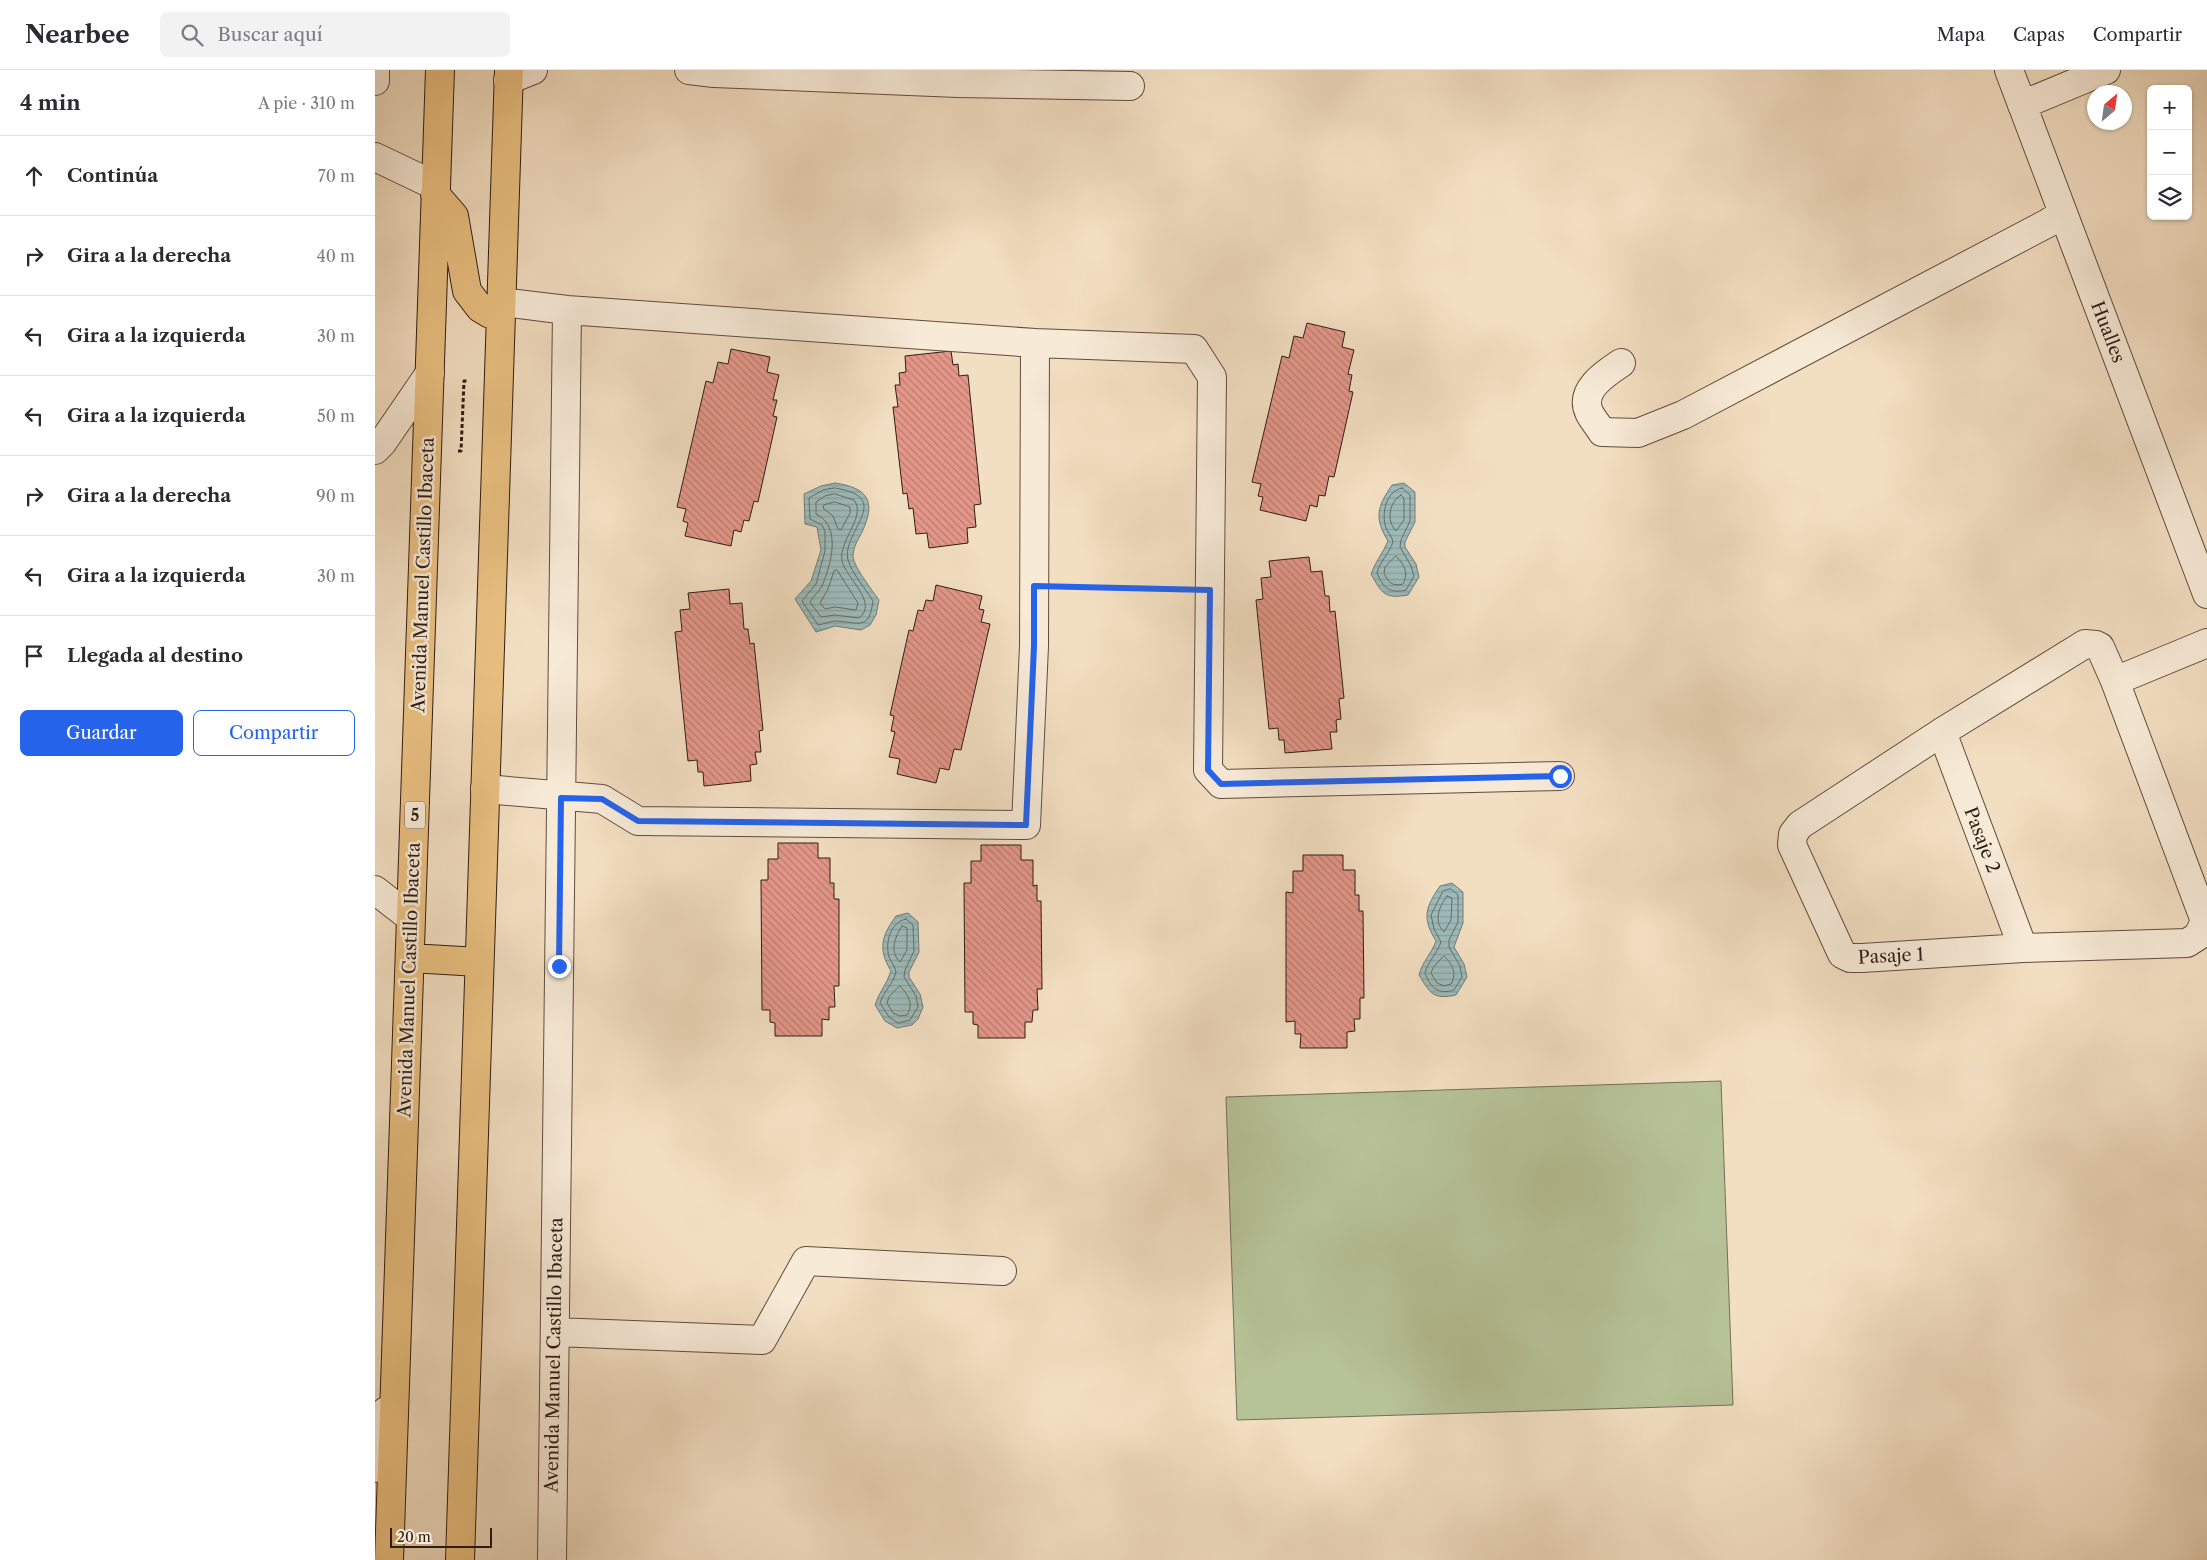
<!DOCTYPE html>
<html lang="es">
<meta charset="utf-8">
<style>
body{margin:0;font-family:"Libre Caslon Text",serif;background:#f2f2f3;color:#2b2b33}
.controls{position:absolute;right:15px;top:15px;display:grid;overflow:hidden;border-radius:8px;box-shadow:0 1px 4px #0004}
.controls button{width:45px;height:45px;display:grid;place-items:center;padding:0;border:0;border-bottom:1px solid #e1e1e2;background:#fff;color:#2b2b33;font:25px sans-serif}
.compass{position:absolute;left:1712px;top:15px;width:45px;height:45px;border-radius:50%;background:#fff;box-shadow:0 1px 4px #0004;rotate:29deg}
.scale{position:absolute;left:15px;bottom:12px;width:102px;box-sizing:border-box;padding-left:5px;border:2px solid #301d14;border-top:0;font-size:14px;line-height:18px;white-space:nowrap;color:#301d14;-webkit-text-stroke:4px #f7ead7;paint-order:stroke}
.stop{position:absolute;width:15px;height:15px;margin:-11px;border:4px solid #2563eb;border-radius:50%;background:#fff}
.stop.end{background:#2563eb;border-color:#fff;box-shadow:0 1px 5px #0008}
.list{margin:0;padding:0;list-style:none}
h2{display:flex;justify-content:space-between;align-items:center;height:65px;margin:0;padding:0 20px;font-size:21px}
h2 small{font-size:16px;font-weight:400;color:#7c7c81}
.list li{display:grid;grid-template-columns:32px 1fr auto;gap:15px;align-items:center;box-sizing:border-box;height:80px;padding:0 20px;border-top:1px solid #e1e1e2}
.list b{display:block;font-size:19px;white-space:nowrap}
.list em{font-size:16px;font-style:normal;color:#7c7c81}
.actions{display:flex;gap:10px;padding:15px 20px}
.actions a{flex:1;padding:11px 0;border:1px solid #2563eb;border-radius:8px;text-align:center;font-size:18px;color:#2563eb}
.actions .main{background:#2563eb;color:#fff}
.icon{flex:none;width:28px;height:28px;fill:none;stroke:currentColor;stroke-width:2;stroke-linecap:round;stroke-linejoin:round}
.map{position:relative;flex:none;width:1832px;height:1490px;overflow:hidden}
header{display:flex;align-items:center;gap:30px;box-sizing:border-box;height:70px;padding:0 25px;background:#fff;border-bottom:1px solid #e1e1e2}
header strong{font-size:24px}
nav{display:flex;gap:28px;margin-inline-start:auto;font-size:18px}
.search{width:350px;height:45px;background:#f2f2f3;display:flex;align-items:center;gap:12px;box-sizing:border-box;padding:0 18px;border-radius:8px;color:#7c7c81;font-size:19px}
main{display:flex}
aside{flex:1;background:#fff}
.map>svg:first-child{display:block}
.pitch{fill:#b6c297;stroke:#737056}
.water{fill:url(#water-rules);stroke:#717c78}
.lines{fill:none;stroke-linecap:round;stroke-linejoin:round}
.shore{stroke:#666c67;stroke-width:1}
.building{fill:url(#building-back-hatch);stroke:#301d14}
.minor-casing{stroke:#604d3f;stroke-width:30}
.highway-casing{stroke:#301d14;stroke-width:30}
.path{stroke:#301d14;stroke-width:3;stroke-dasharray:4 2.5;stroke-linecap:butt}
.minor{stroke:#f7ead7;stroke-width:28}
.highway{stroke:#e9bf80;stroke-width:28}
.route{stroke:#2563eb;stroke-width:6}
.labels{text-anchor:middle;stroke-width:5;stroke-linejoin:round;paint-order:stroke}
.shield{fill:#f7ead7;stroke:#6c5a4e;stroke-width:1}
.shield-label{font-size:16px;font-weight:bold;fill:#301d14}
.street-label{font-size:18px;fill:#301d14;stroke:#f7ead7}
</style>
<header>
<strong>Nearbee</strong>
<div class="search"><svg class="icon" aria-label="search" viewBox="0 0 24 24"><circle cx="10" cy="10" r="6"/><path d="M15 15l6 6"/></svg>Buscar aquí</div>
<nav><a>Mapa</a><a>Capas</a><a>Compartir</a></nav>
</header>
<main>
<aside>
<h2>4 min<small>A pie · 310 m</small></h2>
<ul class="list">
<li><svg class="icon" aria-label="ahead" viewBox="0 0 24 24"><path d="M12 20V5M6 11l6-6 6 6"/></svg><div><b>Continúa</b></div><em>70 m</em></li>
<li><svg class="icon" aria-label="right" viewBox="0 0 24 24"><path d="M7 20v-9h11M14 6l5 5-5 5"/></svg><div><b>Gira a la derecha</b></div><em>40 m</em></li>
<li><svg class="icon" aria-label="left" viewBox="0 0 24 24"><path d="M17 20v-9H6M10 6l-5 5 5 5"/></svg><div><b>Gira a la izquierda</b></div><em>30 m</em></li>
<li><svg class="icon" aria-label="left" viewBox="0 0 24 24"><path d="M17 20v-9H6M10 6l-5 5 5 5"/></svg><div><b>Gira a la izquierda</b></div><em>50 m</em></li>
<li><svg class="icon" aria-label="right" viewBox="0 0 24 24"><path d="M7 20v-9h11M14 6l5 5-5 5"/></svg><div><b>Gira a la derecha</b></div><em>90 m</em></li>
<li><svg class="icon" aria-label="left" viewBox="0 0 24 24"><path d="M17 20v-9H6M10 6l-5 5 5 5"/></svg><div><b>Gira a la izquierda</b></div><em>30 m</em></li>
<li><svg class="icon" aria-label="arrive" viewBox="0 0 24 24"><path d="M6 21V4h12l-3 4 3 4H6"/></svg><div><b>Llegada al destino</b></div></li>
</ul>
<div class="actions"><a class="main">Guardar</a><a>Compartir</a></div>
</aside>
<div class="map">
<svg width="1832" height="1490" viewBox="0 0 1832 1490">
<defs>
<pattern id="water-rules" width="6" height="5" patternUnits="userSpaceOnUse" patternTransform="scale(1.25)"><rect width="6" height="5" fill="#9dbbba"/><path d="M0 2.5h6" fill="none" stroke="#88a09f"/></pattern>
<pattern id="building-back-hatch" width="6" height="6" patternUnits="userSpaceOnUse" patternTransform="scale(1.25)"><rect width="6" height="6" fill="#e49789"/><path d="M-1 5l2 2M0 0l6 6M5-1l2 2" fill="none" stroke="#b97b6f"/></pattern>
</defs>
<rect width="100%" height="100%" fill="#f2dec1"/>
<filter id="stains"><feTurbulence type="fractalNoise" baseFrequency=".004" numOctaves="4"/><feColorMatrix values="0 0 0 0 .2 0 0 0 0 .09 0 0 0 0 .02 0 0 0 .5 -.17"/></filter>
<radialGradient id="worn" r=".72"><stop offset=".6" stop-color="#630" stop-opacity="0"/><stop offset="1" stop-color="#630" stop-opacity=".3"/></radialGradient>
<!-- pitch -->
<path class="pitch" d="M1346 1011 1358 1335 862 1350 851 1027Z"/>
<!-- water -->
<path class="water" d="M460 413C492 418 502 430 487 462 483 470 478 477 478 487 479 497 497 520 504 530L501 545 495 555 486 560 460 556 441 562 420 529 436 511 446 480 442 457 430 454 429 424 446 416Z
M1029 413 1040 422V452L1030 472V477L1041 494 1044 507 1033 525C1010 529 1007 524 996 504 1000 492 1008 483 1013 471 999 448 1002 437 1017 415Z
M1077 813 1088 822V853L1079 877 1089 894 1092 907 1081 925C1058 930 1055 923 1044 905 1048 890 1056 885 1061 871 1047 848 1050 838 1065 816Z
M533 843 543 852 544 882 534 902V907L545 924 548 937 543 949 537 955 522 958 510 951 500 935C504 922 512 914 516 901 503 879 506 867 521 846Z"/>
<g class="lines">
<!-- shore -->
<path class="shore" d="M460 418C521 428 466 461 473 490 477 504 491 519 498 531 494 560 486 553 462 551 456 551 449 554 443 555L427 531 441 514 450 481V461L447 455 435 449 434 428 448 420Z
M1027 418 1035 425V451L1026 470 1025 477 1036 496 1039 506 1031 520C1015 524 1008 518 1002 503 1005 491 1014 484 1018 472 1017 466 1013 463 1011 458 1006 444 1011 421 1027 418Z
M460 424 479 430C492 446 463 471 467 491 471 508 504 533 484 548L460 545 446 547 435 532C438 526 444 522 447 516 456 495 467 456 441 444V432L450 426Z
M1026 425 1029 428V450L1021 461C1011 451 1014 432 1026 425Z
M460 432 475 437V443L466 460 463 459 458 446 448 438 449 435Z
M1021 486C1029 495 1034 502 1028 514 1017 517 1013 512 1009 503L1010 497Z
M462 500 483 533 481 540 460 537 450 539 445 533 453 519 459 501Z
M1076 819 1083 825V852L1074 870V877L1085 896 1087 907 1079 920C1063 925 1056 918 1050 903 1053 891 1062 884 1066 872L1059 859 1056 845 1068 821Z
M1072 826 1077 828 1076 850 1069 862C1058 851 1064 837 1072 826Z
M531 849 538 855 539 881 530 900 529 907 541 926 543 937 535 950 523 953 514 947 505 933C509 921 518 914 521 902 520 896 516 892 514 887 510 873 515 852 531 849Z
M527 856 532 858V880L525 892C514 882 520 867 527 856Z
M1069 886C1078 895 1082 903 1076 914L1069 916 1062 913 1056 903 1058 898Z
M525 916C533 925 539 933 532 945L525 946 518 943 512 933 514 927Z"/>
</g>
<!-- building -->
<path class="building" d="M932 253 970 262 967 277 979 280 973 304 977 305 974 321 978 322 959 407 954 406 950 426 944 425 942 437 935 435 931 451 885 440 888 427 883 426 886 414 877 412 907 286 914 288 919 266 928 268Z
M356 279 395 287 392 302 404 305 398 330H402L398 346 402 347 383 432 379 431 374 451 369 450 366 462 359 460 356 476 310 466 313 453 308 451 311 439 302 437 331 311 338 313 343 292 353 294Z
M576 281 578 295 583 294 584 306 593 305 606 434 599 435 601 457 592 458 593 473 554 478 552 463 541 464 538 438 534 439 532 423 528 424 518 337H523L520 315H525L524 303 531 302 530 286Z
M934 487 936 502 947 501 950 526H954L955 542 960 541 969 628 964 629 966 649 961 650 962 662H955L957 679 910 683 909 670H904L903 658 894 659 881 530 888 529 886 508 896 507 894 491Z
M561 515 607 526 604 539 609 540 606 552 615 554 586 680 579 679 574 700 565 698 561 713 522 704 525 689 514 687 520 662 516 661 519 646 515 645 534 560 538 561 543 540 548 541 551 530 558 531Z
M354 519 355 534 367 533 369 559H373L375 574 379 573 388 660 384 661 386 682H380L382 694 375 695 376 711 329 716 328 702H323L322 690 313 691 300 562 307 561 305 540 315 539 313 523Z
M403 773H443V788H455V813H459V829H464V916H459L460 937H454V950L447 949V966H400V953L395 952V940H387L386 810H393V789H403Z
M606 775H646V790H658V816L662 815V831H666L667 919H662L663 940H658L657 952H650V968H603V955L598 954V942H590L589 813H596V791H606Z
M928 785H968V800H980V825H984V841H988L989 928H985V949H979L980 961 972 962V978H925L926 964H920V951L911 952V822L918 823V801H928Z"/>
<g class="lines">
<defs>
<path id="minor" d="M314 0 339 3 583 13 755 16
M1634 0 1832 524
M133 10 158 0
M0 11V0
M1647 35 1731 0
M0 87 61 116
M660 273 819 279 837 307 833 700 846 714 1185 706
M1246 293C1231 303 1204 320 1214 342 1217 349 1223 355 1227 362L1263 363 1308 345 1673 153 1688 143
M0 380 7 373 55 303
M1710 574 1721 575 1725 577 1740 611 1830 851 1823 866 1812 873 1648 878 1487 888H1475L1467 884 1417 775 1418 764 1425 755 1567 662Z
M1740 611 1832 573
M1567 662 1648 878
M110 719 227 729 263 751 651 755 659 576 660 273 192 240 127 232
M0 820 36 848
M180 1262 387 1270 431 1191 627 1201
M0 1398 11 1341
M177 1490 192 240"/>
<path id="highway" d="M60 124 79 146 92 221 105 238 115 244H125
M35 888 104 892
M14 1490 65 0
M85 1490 134 0"/>
</defs>
<!-- minor casing -->
<use href="#minor" class="minor-casing"/>
<!-- highway casing -->
<use href="#highway" class="highway-casing"/>
<!-- path -->
<path class="path" d="M83 381H86L89 311H92
M691 517 804 519"/>
<!-- minor -->
<use href="#minor" class="minor"/>
<!-- highway -->
<use href="#highway" class="highway"/>
</g>
<g class="lines">
<!-- route -->
<path class="route" d="M184 896 186 728 227 729 263 751 651 755 659 576V516L835 520 833 700 846 714 1185 706"/>
</g>
<g class="labels">
<!-- shield labels -->
<rect class="shield" x="30" y="731.5" width="20" height="27" rx="4"/>
<g class="shield-label">
<text x="40" y="751">5</text>
</g>
<!-- street labels -->
<g class="street-label">
<text transform="translate(1733 262) rotate(69)" y="6">Hualles</text>
<text transform="translate(48 505) rotate(-88)" y="6">Avenida Manuel Castillo Ibaceta</text>
<text transform="translate(1607 770) rotate(69)" y="6">Pasaje 2</text>
<text transform="translate(1516 886) rotate(-3)" y="6">Pasaje 1</text>
<text transform="translate(34 910) rotate(-88)" y="6">Avenida Manuel Castillo Ibaceta</text>
<text transform="translate(179 1285) rotate(-89)" y="6">Avenida Manuel Castillo Ibaceta</text>
</g>
</g>
<rect width="100%" height="100%" filter="url(#stains)"/>
<rect width="100%" height="100%" fill="url(#worn)"/>
</svg>
<div class="controls">
<button>+</button>
<button>−</button>
<button><svg class="icon" aria-label="layers" viewBox="0 0 24 24"><path d="M12 4l9 5-9 5-9-5zM3 14l9 5 9-5"/></svg></button>
</div>
<svg class="compass" viewBox="-18 -18 36 36"><path d="M0-13l5 13h-10z" fill="#e53935"/><path d="M0 13l5-13h-10z" fill="#7c7c81"/></svg>
<div class="scale">20 m</div>
<div class="stop" style="left:1185px;top:706px"></div>
<div class="stop end" style="left:184px;top:896px"></div>
</div>
</main>
